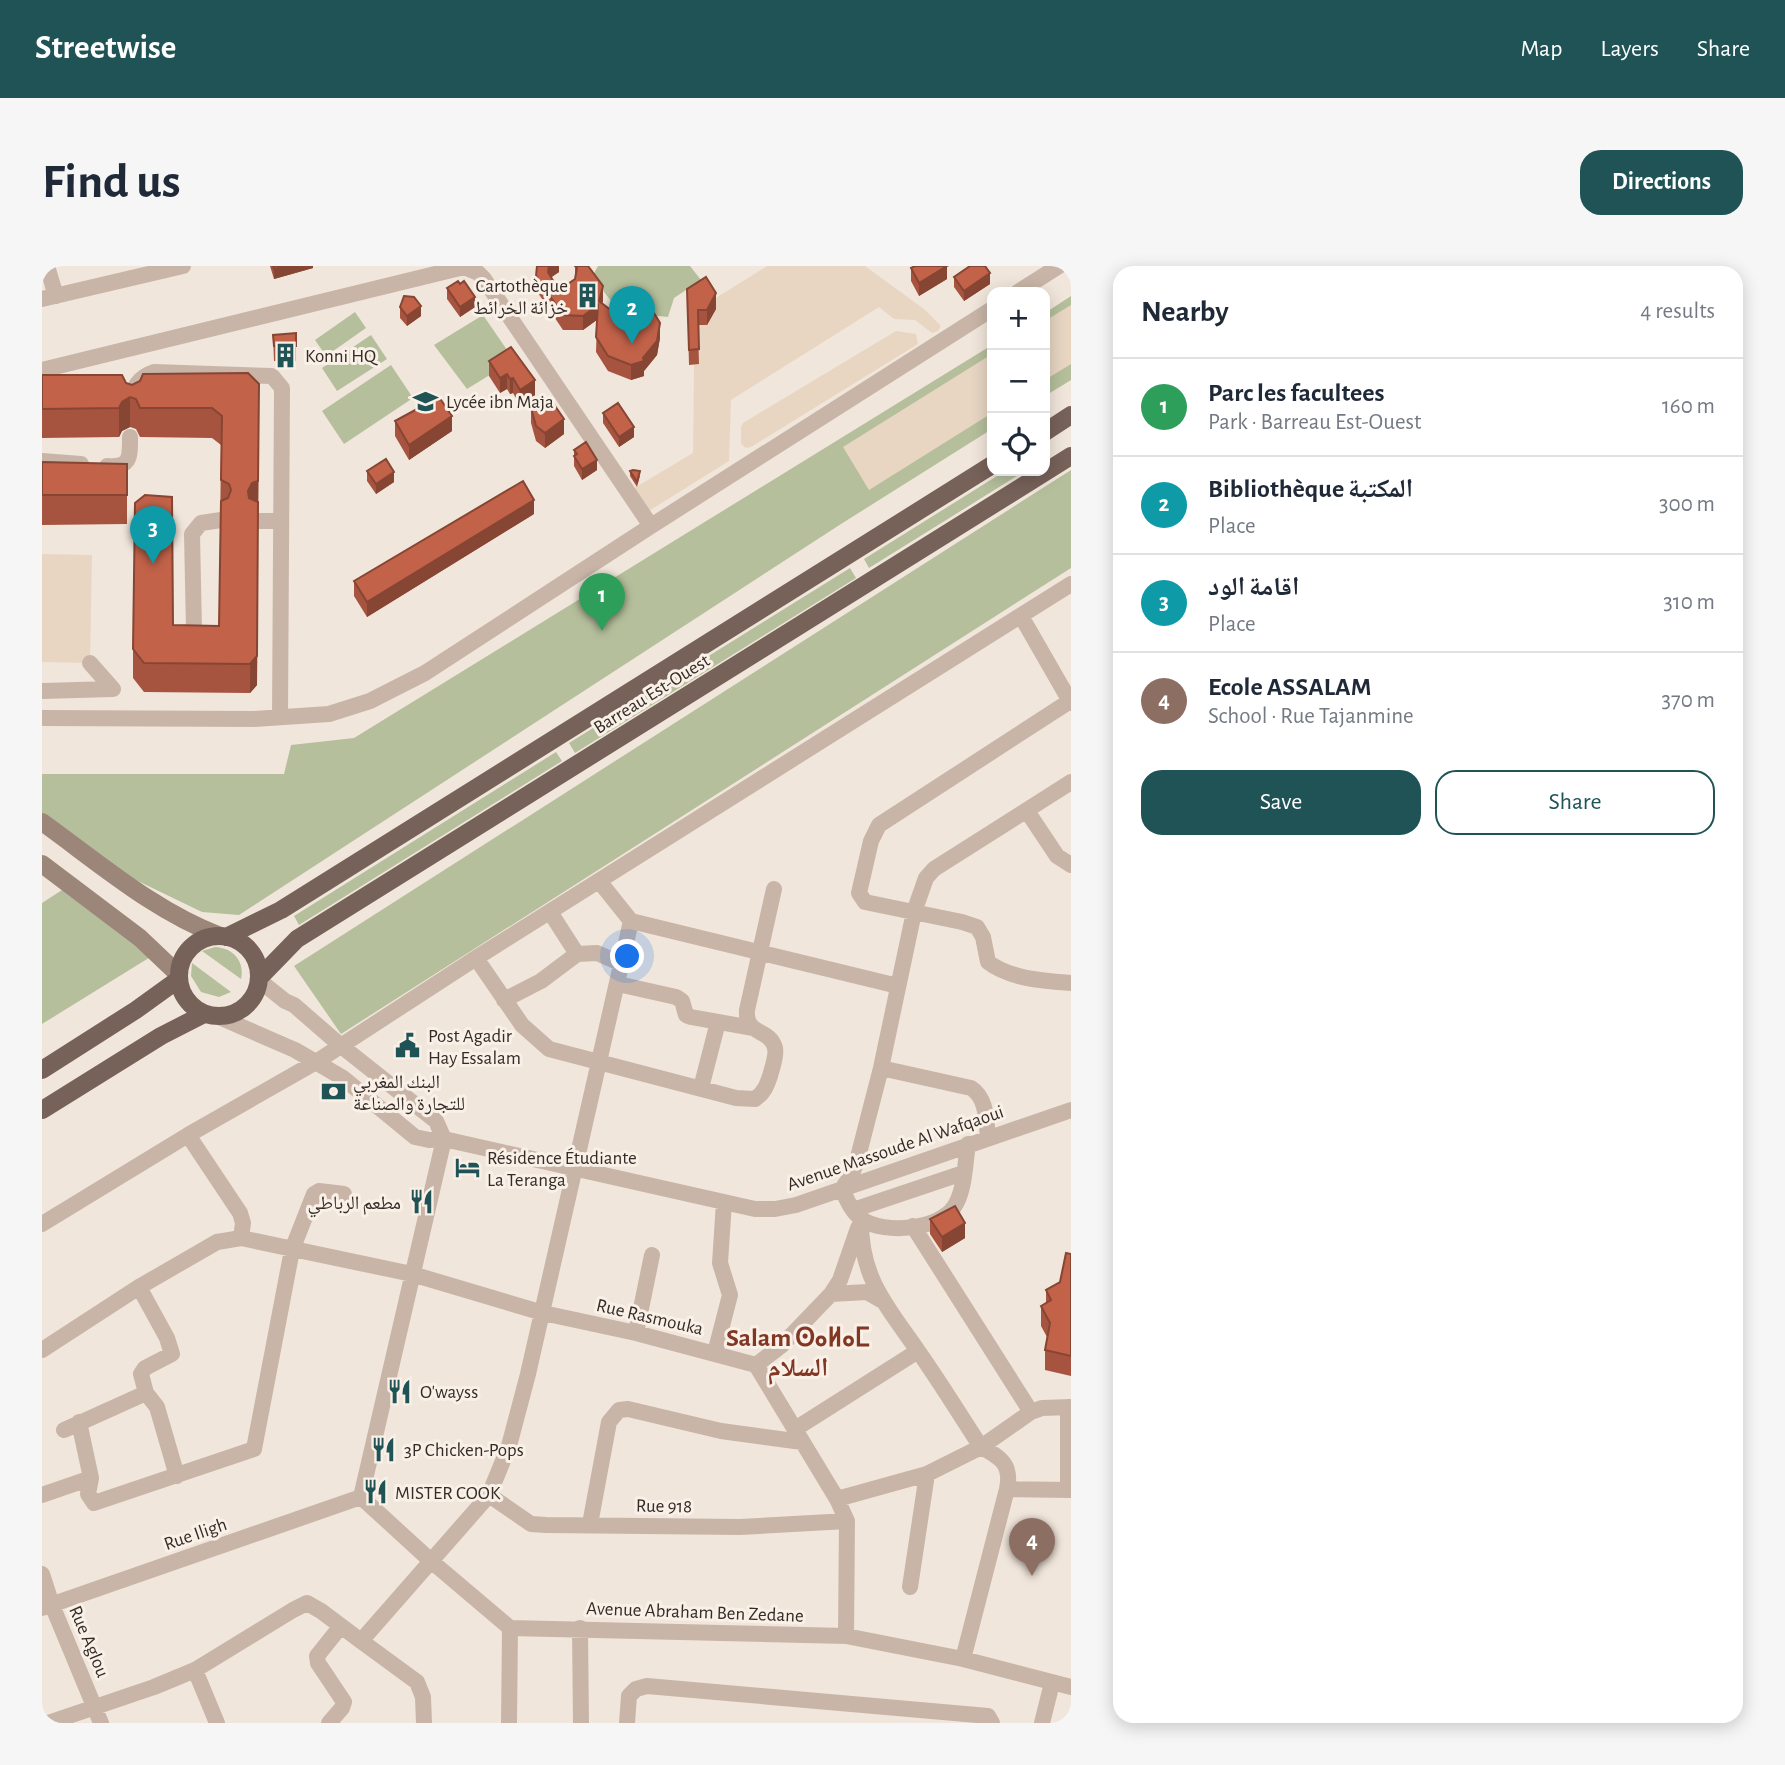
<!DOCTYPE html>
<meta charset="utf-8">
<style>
body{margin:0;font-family:"Alegreya Sans","Noto Naskh Arabic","Noto Sans Tifinagh",sans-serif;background:#f6f6f7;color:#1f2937}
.controls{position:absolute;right:21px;top:21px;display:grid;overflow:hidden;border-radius:14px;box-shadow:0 4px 18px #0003}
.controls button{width:63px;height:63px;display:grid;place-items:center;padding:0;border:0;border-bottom:2px solid #e0e1e3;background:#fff;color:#1f2937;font:35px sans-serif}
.you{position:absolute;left:586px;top:691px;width:24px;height:24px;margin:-18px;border:5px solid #fff;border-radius:50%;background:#1a73e8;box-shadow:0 0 0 10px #1a73e833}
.badge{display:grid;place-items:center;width:46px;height:46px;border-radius:50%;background:#1f5355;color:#fff;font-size:23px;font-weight:700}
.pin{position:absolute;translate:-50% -58px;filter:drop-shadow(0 2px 4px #0008)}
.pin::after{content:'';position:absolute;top:37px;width:24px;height:21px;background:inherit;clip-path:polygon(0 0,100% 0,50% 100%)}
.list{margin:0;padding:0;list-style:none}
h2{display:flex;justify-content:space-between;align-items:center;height:91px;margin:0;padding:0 28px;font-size:30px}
h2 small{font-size:23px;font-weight:400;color:#747a83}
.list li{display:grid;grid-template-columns:46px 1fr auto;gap:21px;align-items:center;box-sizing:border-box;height:98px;padding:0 28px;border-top:2px solid #e0e1e3}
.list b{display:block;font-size:26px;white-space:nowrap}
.list p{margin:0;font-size:23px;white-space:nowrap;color:#747a83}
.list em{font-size:23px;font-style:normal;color:#747a83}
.actions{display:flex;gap:14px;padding:21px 28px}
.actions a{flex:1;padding:16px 0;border:2px solid #1f5355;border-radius:21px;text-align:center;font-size:24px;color:#1f5355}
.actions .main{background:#1f5355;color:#fff}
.icon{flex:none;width:38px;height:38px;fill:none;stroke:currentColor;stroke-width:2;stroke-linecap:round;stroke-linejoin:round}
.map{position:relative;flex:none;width:1029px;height:1457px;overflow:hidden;border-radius:21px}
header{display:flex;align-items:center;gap:42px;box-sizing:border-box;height:98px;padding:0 35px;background:#1f5355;color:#fff}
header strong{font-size:33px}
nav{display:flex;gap:38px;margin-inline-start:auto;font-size:24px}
.intro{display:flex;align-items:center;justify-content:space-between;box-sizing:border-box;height:168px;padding:0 42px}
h1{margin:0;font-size:49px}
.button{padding:18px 32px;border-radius:21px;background:#1f5355;color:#fff;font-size:24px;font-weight:700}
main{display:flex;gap:42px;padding:0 42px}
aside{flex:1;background:#fff;border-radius:21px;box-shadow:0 4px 18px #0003}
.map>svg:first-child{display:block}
.green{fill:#b5bf9c}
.plaza{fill:#e8d6c3}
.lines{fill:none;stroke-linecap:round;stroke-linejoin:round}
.street{stroke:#c8b5a8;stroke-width:16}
.secondary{stroke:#9c8579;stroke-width:18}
.primary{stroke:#776259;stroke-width:18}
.wall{fill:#a6543f}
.shaded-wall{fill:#874533}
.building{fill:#c16249;stroke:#874533;stroke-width:2}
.labels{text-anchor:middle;stroke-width:6;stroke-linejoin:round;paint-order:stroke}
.poi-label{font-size:19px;fill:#352c28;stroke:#f9f0e7;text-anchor:start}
.street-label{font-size:19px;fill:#352c28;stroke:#f9f0e7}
.district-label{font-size:26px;font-weight:bold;fill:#813724;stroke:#f9f0e7}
</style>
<header>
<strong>Streetwise</strong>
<nav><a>Map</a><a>Layers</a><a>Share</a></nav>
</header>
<div class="intro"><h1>Find us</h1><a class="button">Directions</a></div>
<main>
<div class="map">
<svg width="1029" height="1457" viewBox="0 0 1029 1457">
<rect width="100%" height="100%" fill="#f1e6db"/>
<!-- green -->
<path class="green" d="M556 0H648L659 14 632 32 626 51 578 46 550 11Z
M1029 30V114L1003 130V47Z
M313 46 324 62 284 90 273 74Z
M441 49 472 94 425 123 392 79Z
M329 69 345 93 295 125 280 102Z
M950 79V163L799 258 197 649 160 646 71 603 0 550V508H242L249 479 312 472Z
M349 99 371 132 302 178 280 145Z
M1029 204V302L299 768 252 700Z
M963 205H983L827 302 822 293Z
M808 302 814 312 533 487 527 477Z
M514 486 520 495 257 659 252 650Z
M20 624 110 690 0 758V637Z
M173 681C191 682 203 695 199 713L160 685Z
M150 697 189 726 177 731 159 726 149 710Z"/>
<!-- plaza -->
<path class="plaza" d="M725 0H823L882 43 899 60 896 65 890 67 873 54 852 53 837 41 689 134 687 195 607 245 589 224 651 187 652 98H657L656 59H665L674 43 669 35Z
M1029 39V98L1003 114V55Z
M854 65 874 68 876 78 709 181 704 182 699 178V161L701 157Z
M950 88V147L827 224 801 181Z
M0 288 50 289 48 397 0 396Z"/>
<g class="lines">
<!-- street -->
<path class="street" d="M5 0 14 30
M976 26 1017 0
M0 33 141 0
M0 104 422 1 436 7 442 13 609 260
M90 137C90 121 97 111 112 106L230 110 240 122 238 451
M0 195 39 198
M65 200C89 202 88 191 88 171
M216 255H239
M979 350 1029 437
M152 365 150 268 159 257 179 254
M48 397 71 423
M0 425 71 423
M1028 435 837 559 829 575 817 627 823 636 920 656 935 661 941 671 946 696C968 713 1002 715 1029 717
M0 452 212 453 287 448 328 435 383 407 609 260 950 43
M985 545 1015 590 1029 599
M557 615 589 655 856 720
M508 646 535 688
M434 692 480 759 507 783 694 832 713 833C722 827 725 819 728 810 730 802 735 790 733 782 728 762 703 770 705 744L732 623
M218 715 243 735 252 739 298 779 394 855 402 873 319 1231
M576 718 634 731 640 735 644 749 649 751 710 762
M462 734 499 715 535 688 555 687 580 698
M177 751 253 784 301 812 373 871 387 874 402 873 713 943H733L754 939 1029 844
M839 802 929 822C945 832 944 854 946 871
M659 822 676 756
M146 869 198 947 201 957 199 972
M926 878C923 897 923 925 912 941 896 964 843 968 821 954 810 947 805 934 800 923L810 908 815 895 839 802 872 646 884 612 892 603 1029 516
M811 944 921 907
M819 953C818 1012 845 1040 876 1085 898 1116 918 1149 939 1181 959 1191 970 1199 965 1223L921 1393
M0 958 146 869 274 796 434 692 1029 318
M871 960 989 1146
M97 1021 125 1072 130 1088 103 1102 99 1108 104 1127
M789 1028 798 1014 816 962
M594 1067 610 989
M0 1084 97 1021 175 976 199 972 370 1008 501 1047 594 1067 714 1099 795 1233 805 1255 804 1370
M673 1087 688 1029 678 997 682 936
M714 1099 739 1080 789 1028 825 1026 839 1034
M37 1156 49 1212
M753 1163 876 1085
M22 1164 104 1127 115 1141 135 1210
M965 1223 1029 1224
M1026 1224V1141
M0 1229 49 1212 46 1228 52 1237 212 1183 250 984 272 928 277 925 302 928
M447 1229 489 1258 504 1259 698 1261 805 1255
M319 1231 389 1295 468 1362 804 1370 921 1393 1029 1421
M795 1233 885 1208 939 1181 989 1146 1000 1142 1029 1141
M548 1258 567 1156 577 1144 586 1143 679 1165 760 1176
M0 1308 10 1339 59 1457
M868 1321 885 1208
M0 1342 319 1231
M538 1362 539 1457
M319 1375 375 1416 381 1431 382 1457
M153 1404 175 1457
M6 1457 112 1421 153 1404 251 1344 265 1337 279 1345 319 1375 447 1229 467 1180 486 1108 589 655
M287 1457 300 1442 302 1436 276 1397 275 1390 299 1360
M467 1457 468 1362
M585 1457 587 1430 594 1423 605 1420 946 1450 950 1457
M1000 1457 1010 1417"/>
<!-- secondary -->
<path class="secondary" d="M0 556C57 597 112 645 178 670
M0 598 98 672 137 709"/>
<!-- primary -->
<path class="primary" d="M1003 166 1029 149
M137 710a40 40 0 1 1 80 0a40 40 0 1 1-80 0Z
M184 671 239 644 950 199
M218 711 255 673 1029 190
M0 804 94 744 137 713
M0 844 119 770 162 748"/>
</g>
<!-- wall -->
<path class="wall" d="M228 0H271V2L232 13Z
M517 0V6L509 11 513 18 523 20 533 13V0L561 35 560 37 570 45 618 72 615 89 602 105V110L589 114 566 105 554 86 555 54 541 64H521L494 24V10Z
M869 2 905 13 877 30 869 15Z
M912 11 948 18 922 35 912 21Z
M405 22 433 41 418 51 405 33Z
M645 23 674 43 665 59H656L657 98 647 99Z
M358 41 379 50 365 60 358 52Z
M254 67V95H232L231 69Z
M447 95 493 129 478 139 471 127 468 128 465 123 458 127 447 110Z
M0 109 84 117 90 119 217 118 215 419 208 427 102 426 91 412V383L131 359 177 360 179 179 170 172 98 171 94 163 88 161 80 165 77 171 0 172Z
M489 142 522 168 503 182 494 175 489 157Z
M561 147 592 171 577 181 561 157Z
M353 155 410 165 367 194 353 170Z
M532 184 555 204 540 214 532 200Z
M0 196 85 198V258L0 259Z
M325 205 352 216 334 228 325 215Z
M588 205 598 210 595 221 588 210Z
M492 248 325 351 312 330V315Z
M888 953 923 972 900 986 888 968Z
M1029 988V1110L1003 1104V1084L1005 1071 999 1060V1040L1004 1037V1024L1018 1016Z"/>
<!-- shaded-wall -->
<path class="shaded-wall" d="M243 0H271V2L232 13V3Z
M507 0H517V6L507 13 506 6Z
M905 0V13L877 30V17Z
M948 7V18L922 35V25Z
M561 20V35L557 49V35Z
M674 27V43L665 59V44Z
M433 31V41L418 51V41Z
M556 39V53L541 64V50Z
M379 40V50L365 60V50Z
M618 57V72L615 89 602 105V110L589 114V99L601 92Z
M465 108V123L458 127V112Z
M471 112V127L468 128V113Z
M493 114V129L478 139V124Z
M217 118 215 419 208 427 210 246 206 225Z
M88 131V161L80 165 77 171V142L80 136Z
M410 150V165L367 194V179Z
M522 153V168L503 182V167Z
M592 161V171L577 181V171Z
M555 194V204L540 214V203Z
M352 206V216L334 228V218Z
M492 234V248L325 351V336Z
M923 957V972L900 986V971Z"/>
<!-- building -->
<path class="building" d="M231 0H243L232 3Z
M495 0H507L506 6 513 18 523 20 533 13 535 2 533 0H546L561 20 557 35 570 45 576 38 594 35 609 42 618 57 615 75 601 92 602 95 589 99 566 90 554 71 556 39 541 50 521 49 494 10Z
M873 0H905L877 17 869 2Z
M928 0H943L948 7 922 25 912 11Z
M664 11 674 27 665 44H656L657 83 647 84 645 23Z
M416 15 418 18 422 15 433 31 418 41 405 22Z
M362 30 372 31 379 40 365 50 358 41Z
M254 67V80H232L231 69Z
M469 81 493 114 478 124 471 112 468 113 465 108 458 112 447 95Z
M206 107 217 118 216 215 210 217 206 225 207 232 216 236 215 390 208 398 102 397 91 383 93 237 103 229 130 231 131 359 177 360 179 235 186 232 189 224 187 218 179 214 180 150 170 142H98L94 133 88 131 80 136 77 142 0 143V109H80L84 117 90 119 98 115 101 108Z
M397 131 410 150 367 179 353 155Z
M509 134 522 153 503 167 494 160 489 142Z
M576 137 592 161 577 171 561 147Z
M544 176 555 194 540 203 532 190 535 188 532 184Z
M344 193 352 206 334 218 325 205Z
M0 196 85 198V229H0Z
M591 204 598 205 595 216 588 205Z
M481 215 492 234 325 336 312 315Z
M913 940 923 957 900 971 888 953Z
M1024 987 1029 988V1090L1003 1084 1008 1057 999 1040 1009 1034 1004 1024 1018 1016Z"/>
<!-- icons -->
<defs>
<symbol id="building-bare" viewBox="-9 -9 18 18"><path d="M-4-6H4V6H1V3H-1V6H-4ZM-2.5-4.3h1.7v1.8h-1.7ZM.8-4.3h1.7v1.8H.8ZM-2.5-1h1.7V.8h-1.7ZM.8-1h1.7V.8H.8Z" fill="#1f5355" stroke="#f9f0e7" stroke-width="2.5" paint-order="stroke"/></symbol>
<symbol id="university-bare" viewBox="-9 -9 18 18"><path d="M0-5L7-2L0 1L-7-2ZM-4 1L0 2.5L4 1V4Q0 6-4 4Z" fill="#1f5355" stroke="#f9f0e7" stroke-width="2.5" paint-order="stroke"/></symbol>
<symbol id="civic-bare" viewBox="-9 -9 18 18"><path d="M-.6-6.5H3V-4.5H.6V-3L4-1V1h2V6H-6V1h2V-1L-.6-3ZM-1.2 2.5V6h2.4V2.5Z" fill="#1f5355" stroke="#f9f0e7" stroke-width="2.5" paint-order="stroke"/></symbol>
<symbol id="bank-bare" viewBox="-9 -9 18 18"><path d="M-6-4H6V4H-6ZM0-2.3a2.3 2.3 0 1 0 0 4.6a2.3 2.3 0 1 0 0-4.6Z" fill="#1f5355" stroke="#f9f0e7" stroke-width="2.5" paint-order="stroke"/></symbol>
<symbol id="hotel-bare" viewBox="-9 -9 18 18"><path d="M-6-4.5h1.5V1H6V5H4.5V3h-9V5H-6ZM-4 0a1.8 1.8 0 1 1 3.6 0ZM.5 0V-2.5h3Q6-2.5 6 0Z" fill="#1f5355" stroke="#f9f0e7" stroke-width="2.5" paint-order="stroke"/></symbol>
<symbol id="restaurant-bare" viewBox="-9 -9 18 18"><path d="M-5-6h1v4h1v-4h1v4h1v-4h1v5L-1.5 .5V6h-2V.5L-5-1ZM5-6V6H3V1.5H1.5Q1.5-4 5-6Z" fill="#1f5355" stroke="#f9f0e7" stroke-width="2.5" paint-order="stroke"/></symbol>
</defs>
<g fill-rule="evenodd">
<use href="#building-bare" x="528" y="12" width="35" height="35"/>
<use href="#building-bare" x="226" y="72" width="35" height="35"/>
<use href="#university-bare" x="366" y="118" width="35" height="35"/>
<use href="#civic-bare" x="348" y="762" width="35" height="35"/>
<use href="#bank-bare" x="274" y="808" width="35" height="35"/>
<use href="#hotel-bare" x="408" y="884" width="35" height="35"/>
<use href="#restaurant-bare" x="362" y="918" width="35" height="35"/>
<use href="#restaurant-bare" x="340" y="1108" width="35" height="35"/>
<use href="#restaurant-bare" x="324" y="1166" width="35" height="35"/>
<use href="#restaurant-bare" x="316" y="1208" width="35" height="35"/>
</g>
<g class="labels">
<!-- poi labels -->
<g class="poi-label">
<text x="526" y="26" text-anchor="end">Cartothèque<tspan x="526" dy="22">خزائة الخرائط</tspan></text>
<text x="263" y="96">Konni HQ</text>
<text x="404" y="142">Lycée ibn Maja</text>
<text x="386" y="776">Post Agadir<tspan x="386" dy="22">Hay Essalam</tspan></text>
<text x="311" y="822">البنك المغربي<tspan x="311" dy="22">للتجارة والصناعة</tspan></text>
<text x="445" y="898">Résidence Étudiante<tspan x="445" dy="22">La Teranga</tspan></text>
<text x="359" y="943" text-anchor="end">مطعم الرباطي</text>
<text x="378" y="1132">O'wayss</text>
<text x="362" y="1190">3P Chicken-Pops</text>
<text x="353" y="1233">MISTER COOK</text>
</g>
<!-- street labels -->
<g class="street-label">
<text transform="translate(609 427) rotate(-32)" y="7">Barreau Est-Ouest</text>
<text transform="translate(853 881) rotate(-19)" y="7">Avenue Massoude Al Wafqaoui</text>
<text transform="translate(608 1050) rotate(13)" y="7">Rue Rasmouka</text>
<text transform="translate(622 1239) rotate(1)" y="7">Rue 918</text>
<text transform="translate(153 1267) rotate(-19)" y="7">Rue Iligh</text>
<text transform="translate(653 1345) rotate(2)" y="7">Avenue Abraham Ben Zedane</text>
<text transform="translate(48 1375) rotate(67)" y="7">Rue Aglou</text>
</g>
<!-- district labels -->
<g class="district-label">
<text x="756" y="1080">Salam ⵙⴰⵍⴰⵎ<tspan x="756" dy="30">السلام</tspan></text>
</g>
</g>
</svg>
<div class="controls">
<button>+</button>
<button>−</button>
<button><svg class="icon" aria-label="locate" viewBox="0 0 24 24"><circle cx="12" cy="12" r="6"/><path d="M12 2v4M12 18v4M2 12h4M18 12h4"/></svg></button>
</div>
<div class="you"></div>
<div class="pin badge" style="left:560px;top:365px;background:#2e9e5b">1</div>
<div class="pin badge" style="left:590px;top:78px;background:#0f9aa8">2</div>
<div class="pin badge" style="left:111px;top:298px;background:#0f9aa8">3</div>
<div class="pin badge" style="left:990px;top:1310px;background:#8d6e63">4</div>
</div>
<aside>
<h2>Nearby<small>4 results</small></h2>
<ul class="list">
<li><span class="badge" style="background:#2e9e5b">1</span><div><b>Parc les facultees</b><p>Park · Barreau Est-Ouest</p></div><em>160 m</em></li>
<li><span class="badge" style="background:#0f9aa8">2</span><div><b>Bibliothèque المكتبة</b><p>Place</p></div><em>300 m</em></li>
<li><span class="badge" style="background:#0f9aa8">3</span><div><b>اقامة الود</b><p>Place</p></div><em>310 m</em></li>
<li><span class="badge" style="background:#8d6e63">4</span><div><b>Ecole ASSALAM</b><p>School · Rue Tajanmine</p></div><em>370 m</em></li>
</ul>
<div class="actions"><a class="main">Save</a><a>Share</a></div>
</aside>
</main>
